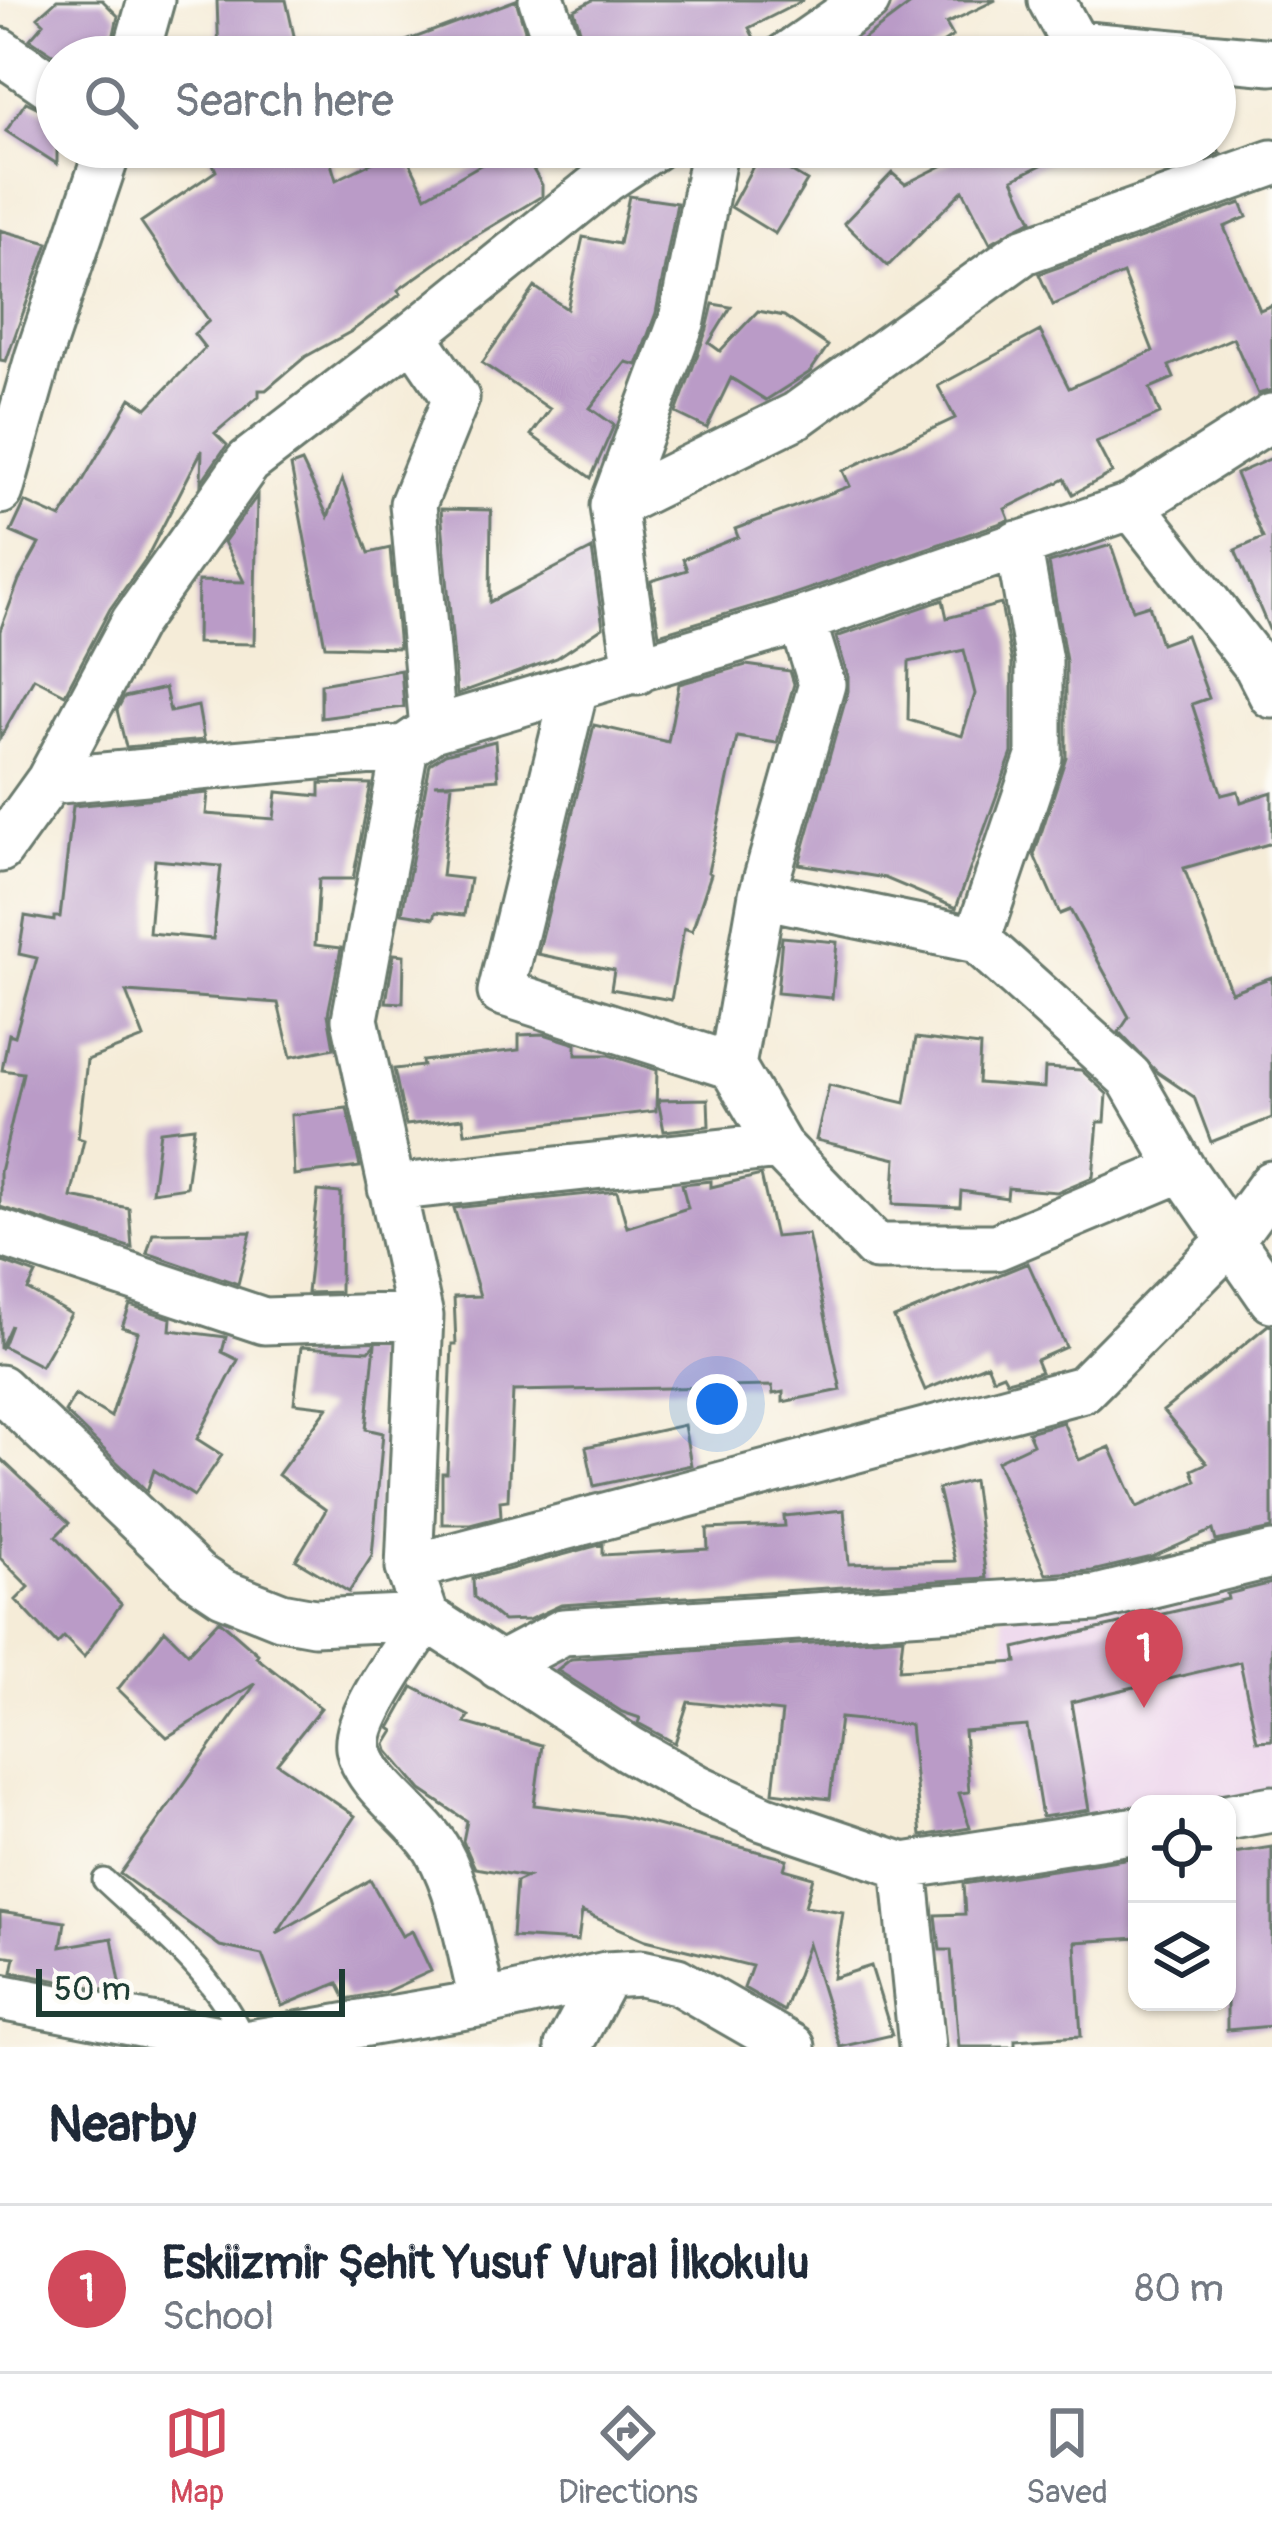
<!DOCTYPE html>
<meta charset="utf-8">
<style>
body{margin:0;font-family:Pangolin,sans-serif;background:#f2f2f3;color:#1f2937}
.controls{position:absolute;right:36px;bottom:36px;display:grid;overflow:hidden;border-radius:24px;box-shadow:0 3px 9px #0004}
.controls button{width:108px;height:108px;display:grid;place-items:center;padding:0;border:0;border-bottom:3px solid #e0e1e3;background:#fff;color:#1f2937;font:60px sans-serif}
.scale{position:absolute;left:36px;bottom:30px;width:309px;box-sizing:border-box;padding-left:12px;border:6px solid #1f3d34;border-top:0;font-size:33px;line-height:42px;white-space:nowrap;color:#1f3d34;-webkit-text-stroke:9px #fdfcf7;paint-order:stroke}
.you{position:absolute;left:717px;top:1404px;width:42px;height:42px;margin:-30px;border:9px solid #fff;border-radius:50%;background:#1a73e8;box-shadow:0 0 0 18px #1a73e833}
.badge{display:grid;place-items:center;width:78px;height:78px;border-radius:50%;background:#d1495b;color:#fff;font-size:39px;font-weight:700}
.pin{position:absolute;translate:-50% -99px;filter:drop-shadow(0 3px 6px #0008)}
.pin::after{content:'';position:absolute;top:63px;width:42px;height:36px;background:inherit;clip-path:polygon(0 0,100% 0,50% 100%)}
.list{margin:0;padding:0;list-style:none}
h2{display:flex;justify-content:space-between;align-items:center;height:156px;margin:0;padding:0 48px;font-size:51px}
h2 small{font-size:39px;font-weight:400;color:#747a83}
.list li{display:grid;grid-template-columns:78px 1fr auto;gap:36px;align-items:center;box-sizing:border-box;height:168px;padding:0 48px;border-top:3px solid #e0e1e3}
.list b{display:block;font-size:45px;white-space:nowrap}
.list p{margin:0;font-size:39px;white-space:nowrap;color:#747a83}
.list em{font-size:39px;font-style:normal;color:#747a83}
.icon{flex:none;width:66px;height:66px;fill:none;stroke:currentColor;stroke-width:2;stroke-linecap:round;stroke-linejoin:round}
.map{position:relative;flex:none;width:1272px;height:2047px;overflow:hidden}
.search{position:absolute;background:#fff;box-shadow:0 3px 9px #0004;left:36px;right:36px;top:36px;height:132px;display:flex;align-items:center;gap:30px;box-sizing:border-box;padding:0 42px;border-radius:66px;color:#747a83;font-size:45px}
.sheet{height:324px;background:#fff}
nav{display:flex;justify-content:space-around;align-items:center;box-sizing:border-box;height:168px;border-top:3px solid #e0e1e3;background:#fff;font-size:33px;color:#747a83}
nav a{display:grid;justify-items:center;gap:6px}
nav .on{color:#d1495b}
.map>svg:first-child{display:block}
.built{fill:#ebd1eb}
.building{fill:#ba9bc7;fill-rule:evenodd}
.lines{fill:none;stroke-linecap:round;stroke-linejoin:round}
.lane-casing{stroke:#6a7a6d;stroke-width:27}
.street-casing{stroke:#6a7a6d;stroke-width:51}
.lane{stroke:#fff;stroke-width:21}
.street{stroke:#fff;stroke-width:45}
</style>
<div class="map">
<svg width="1272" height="2047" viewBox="0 0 1272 2047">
<rect width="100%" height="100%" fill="#fdfcf7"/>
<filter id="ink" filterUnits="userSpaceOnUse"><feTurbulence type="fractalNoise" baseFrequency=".00833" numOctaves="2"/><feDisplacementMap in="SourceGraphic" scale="24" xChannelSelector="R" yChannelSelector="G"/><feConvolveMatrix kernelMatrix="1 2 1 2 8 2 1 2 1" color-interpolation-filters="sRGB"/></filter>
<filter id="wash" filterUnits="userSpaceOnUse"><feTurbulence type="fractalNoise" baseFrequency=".004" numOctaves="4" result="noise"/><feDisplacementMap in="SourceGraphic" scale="48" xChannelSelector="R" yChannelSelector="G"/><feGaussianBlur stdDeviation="2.7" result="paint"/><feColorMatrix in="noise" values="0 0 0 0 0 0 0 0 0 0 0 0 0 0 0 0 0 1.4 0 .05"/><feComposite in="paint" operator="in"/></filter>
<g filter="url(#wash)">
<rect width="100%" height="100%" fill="#f5ecd8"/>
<!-- built -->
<path class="built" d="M1272 1564V1800L1137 1804V1820L1037 1835 1002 1615Z"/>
<g id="blocks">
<!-- building -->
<path class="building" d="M57 0H102L118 16 109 57H57L30 39 44 23 38 17Z
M217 0H286L297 49 259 57H219Z
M516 0 533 57H371V54Z
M593 0H804L749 28 760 50 758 57H588L574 10Z
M916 0H996L946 24 953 36 921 57H840Z
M26 102 57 117V164L6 131Z
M206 147H326L336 180 403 148 426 196 512 147H520L542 185V196L467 241 398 290 401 294 352 331 305 357 266 390H259V396L215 433 227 445 201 482 202 450 146 559 110 609 65 694 34 678 0 738V631L19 580 39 544 11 532 25 502 61 518 131 398 147 408 205 348 194 334 209 321 141 222 216 171Z
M980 147H1078L1013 179 1032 220 990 243 963 190 888 266 844 223 892 173 905 184Z
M1172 147H1217L1220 153 1179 167Z
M760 153 807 181 775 234 731 207Z
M629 196 677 203 656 313 637 365 626 362 590 408 614 425 591 478 531 435 550 409 482 363 535 287 567 309 583 237 619 244Z
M1241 203 1247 217 1224 227 1260 310 1272 305V390L1258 394 1233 338 1169 366 1174 378 1150 388 1160 414 1096 442 1112 473 1073 494 1065 479 1005 509 1009 519 1004 522 794 594 659 634 651 581 687 570 683 559 738 537 735 529 850 486 843 471 955 418 938 386 1040 331 1069 388 1153 351 1123 274 1053 305 1039 274Z
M0 230 48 243 6 361 0 360Z
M713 304 731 307 709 343 720 351 758 311 784 316 828 346 810 372 766 400 731 378 707 428 676 413 707 329Z
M1272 458V636L1235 550 1263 538 1236 474Z
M302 462 328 517 342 479 369 553 390 548 399 648 325 646 291 466Z
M257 496 254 644 197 643 198 581 244 582 224 542Z
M441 509 491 510 490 602 592 549 603 627 557 658 457 694Z
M1111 545 1133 610 1149 605 1161 644 1186 635 1209 698 1192 704 1222 795 1238 791 1241 802 1272 792V843L1184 868 1231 992 1272 977V1118L1211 1142 1194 1097 1157 1072 1119 1032 1129 1017 1070 910 1060 914 1034 855 1066 757V661L1049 563Z
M943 600 947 618 1001 604 1012 663V753L956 908 885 878 799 864 848 691V676L836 637ZM964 650 975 694 962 736 908 720 909 662Z
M746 665 790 671 794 684 777 743 737 737 708 872 711 874 692 931 684 928 671 1000 611 989 614 970 538 954 594 725 668 742 679 684Z
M401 670 404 707 321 718V684Z
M165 688 170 712 198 706 204 740 126 747 117 710 124 697Z
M495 741 498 779 434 784H452L442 876 470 879 464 915 436 912 434 918 402 913 430 764 445 754Z
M320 783 371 784 353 879H319L315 945 341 948 328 1014 334 1048 291 1057 278 1003 126 992 144 1038 87 1060 78 1138 84 1140 71 1197 129 1208 132 1248 0 1207V1172L23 1073 2 1070 9 1034 15 1036 37 958 19 954 25 916 54 921V917H60L73 806 208 793 206 814 274 819 277 792 320 796ZM155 860 221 866 213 939 149 933Z
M782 937 837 942 832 998 777 993Z
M394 954 404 955 403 1003 386 1002Z
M544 1034 576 1044V1055H609L657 1070 656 1111 465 1133 463 1118 406 1125 394 1069 423 1066 422 1061 519 1050V1035Z
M916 1038 980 1046 978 1083 1044 1088 1045 1068 1081 1070 1107 1094 1105 1122H1098L1093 1177 1057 1192 1008 1188 1007 1198 961 1191 960 1207 893 1204 896 1159 816 1140 829 1085 905 1103Z
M708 1099 709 1126 664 1131 658 1100Z
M347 1108 360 1167 294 1175 291 1115Z
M194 1127 186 1187 152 1192 160 1131Z
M761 1175 775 1237 808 1234 841 1390 783 1402V1392L773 1394 772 1386 513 1391 508 1500 500 1501 501 1516 470 1524H442V1473H447L452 1344H456L454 1297 480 1296 454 1208 617 1191 627 1227 688 1208 682 1184 711 1181V1187Z
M318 1191 341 1193 340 1292 307 1293Z
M251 1232 238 1284 147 1253 153 1233Z
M0 1261 36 1274 28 1290 71 1314 41 1366 3 1346 11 1325 0 1349Z
M1028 1263 1066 1347 1036 1360 1041 1372 1007 1381 1003 1374 993 1378 987 1364 925 1390 894 1318Z
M130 1305 171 1318 170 1330 226 1337 222 1352 238 1360 197 1439 222 1455 194 1496 154 1470 147 1491 65 1412 75 1395 111 1417 138 1332 122 1327Z
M1268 1325 1272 1326V1529L1216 1541 1213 1530 1152 1557 1092 1571 1046 1574 997 1461 1033 1444 1028 1432 1063 1422 1079 1460 1110 1447 1137 1507 1196 1481 1192 1470 1207 1463 1163 1411Z
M375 1344 366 1429 383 1433 372 1556 349 1592 296 1560 326 1510 278 1475 328 1407 294 1403 301 1347 369 1351Z
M684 1425 691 1465 594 1486 586 1447Z
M0 1458 69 1523 56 1536 121 1604 84 1657 64 1637 57 1644 16 1600 29 1587 0 1558Z
M973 1480 986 1578 561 1605 528 1620 503 1621 474 1597 473 1579 603 1544V1555L708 1549 707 1529 785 1526 784 1516 844 1510 849 1564 955 1561 938 1489Z
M1272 1583V1740L1257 1741 1240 1662 1071 1702 1089 1810 1042 1817 1027 1726 964 1731 969 1792 959 1793 970 1828 921 1836 910 1725 840 1718 830 1799 773 1792 782 1712 688 1702 675 1743 638 1723 640 1718 622 1712 557 1670 571 1659 903 1637 899 1670 1017 1662 1015 1648 1228 1599 1227 1594Z
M219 1620 258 1654 256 1657 321 1708 277 1763 355 1816 277 1933 370 1880 402 1936 412 1931 431 1971 385 1992 346 1999 338 1983 282 2006 262 1955 220 1946 120 1874 256 1683 167 1737 118 1689 165 1630 188 1653Z
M413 1687 469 1716 465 1723 542 1745 534 1805 622 1816 787 1859 784 1869 813 1877 805 1906 843 1912 833 1978 871 1966 892 2035 840 2047 808 1944 784 2011 744 1988 752 1966 646 1940 582 1912 578 1941 512 1937 516 1882 527 1877 475 1868 463 1841 467 1821 421 1790 388 1751 386 1744 394 1731 390 1728Z
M1272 1847V2026L1227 2030V1854Z
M1137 1857V1938L1075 1942 1081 2036 1015 2040V2047H959L951 1950H940L936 1915 965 1914 963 1884Z
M0 1912 65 1922 61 1947 112 1938 122 1993 12 1972 15 1957 0 1955Z"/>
</g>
</g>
<g filter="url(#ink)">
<use href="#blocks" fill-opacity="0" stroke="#6a7a6d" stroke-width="3"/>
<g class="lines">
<defs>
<path id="lane" d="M104 1880C157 1930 217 1974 245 2043"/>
<path id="street" d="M542 0 562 57
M1051 0 1075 44 1272 62
M0 51 57 90
M135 57 151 0
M785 57 867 0
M413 335 456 398 413 504 433 729
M0 491 38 358 109 147
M613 506 682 320 715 147
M1132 506 1257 666 1272 695
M802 620 822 684 762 895 732 1066 779 1146 876 1247H996L1182 1169
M637 671 613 506 797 415 1024 251 1272 163
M575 688 501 992 732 1066
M405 748 355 1019 420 1316 409 1568 426 1617C409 1646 354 1716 359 1748 365 1785 419 1817 438 1851 463 1896 470 1953 483 2003
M49 781 405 748 433 729 802 620 1132 506 1272 417
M0 849 49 781 134 622 248 462 413 335 606 179 654 147
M762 895 977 940 1129 1077 1182 1169 1272 1299
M977 940 1039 757V661L1018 544
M391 1188 779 1146
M0 1233 264 1321 420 1316
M0 1388 196 1575 223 1593 281 1616 314 1622 426 1617 629 1749 698 1788 763 1818 904 1866 922 2047
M409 1568 1083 1389 1230 1241 1272 1184
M499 1666 563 1632 1096 1598 1272 1555
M1227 1817 1272 1809
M904 1866 1137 1830
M0 1997 245 2044 483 2003 606 1975 641 1973 677 1981 792 2047
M568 2047 606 1975"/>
</defs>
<!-- lane casing -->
<use href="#lane" class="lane-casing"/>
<!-- street casing -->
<use href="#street" class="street-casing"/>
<!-- lane -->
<use href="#lane" class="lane"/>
<!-- street -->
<use href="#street" class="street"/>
</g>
</g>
</svg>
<div class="controls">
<button><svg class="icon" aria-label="locate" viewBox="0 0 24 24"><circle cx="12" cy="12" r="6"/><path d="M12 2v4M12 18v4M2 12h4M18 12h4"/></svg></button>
<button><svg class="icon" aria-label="layers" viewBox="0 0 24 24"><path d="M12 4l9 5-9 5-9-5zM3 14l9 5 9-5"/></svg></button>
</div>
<div class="scale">50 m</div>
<div class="you"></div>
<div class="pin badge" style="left:1144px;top:1708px">1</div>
<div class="search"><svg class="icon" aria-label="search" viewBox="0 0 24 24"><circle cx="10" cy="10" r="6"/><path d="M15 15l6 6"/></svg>Search here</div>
</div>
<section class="sheet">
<h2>Nearby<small></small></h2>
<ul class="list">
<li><span class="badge">1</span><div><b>Eskiizmir Şehit Yusuf Vural İlkokulu</b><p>School</p></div><em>80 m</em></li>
</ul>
</section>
<nav>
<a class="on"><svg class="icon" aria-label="map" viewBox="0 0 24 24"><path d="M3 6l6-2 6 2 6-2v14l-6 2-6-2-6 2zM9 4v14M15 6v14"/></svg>Map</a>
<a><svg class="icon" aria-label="directions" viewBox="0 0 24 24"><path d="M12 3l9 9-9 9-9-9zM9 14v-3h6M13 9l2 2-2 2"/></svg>Directions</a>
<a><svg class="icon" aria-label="saved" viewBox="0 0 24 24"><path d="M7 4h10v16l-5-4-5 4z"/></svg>Saved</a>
</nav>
